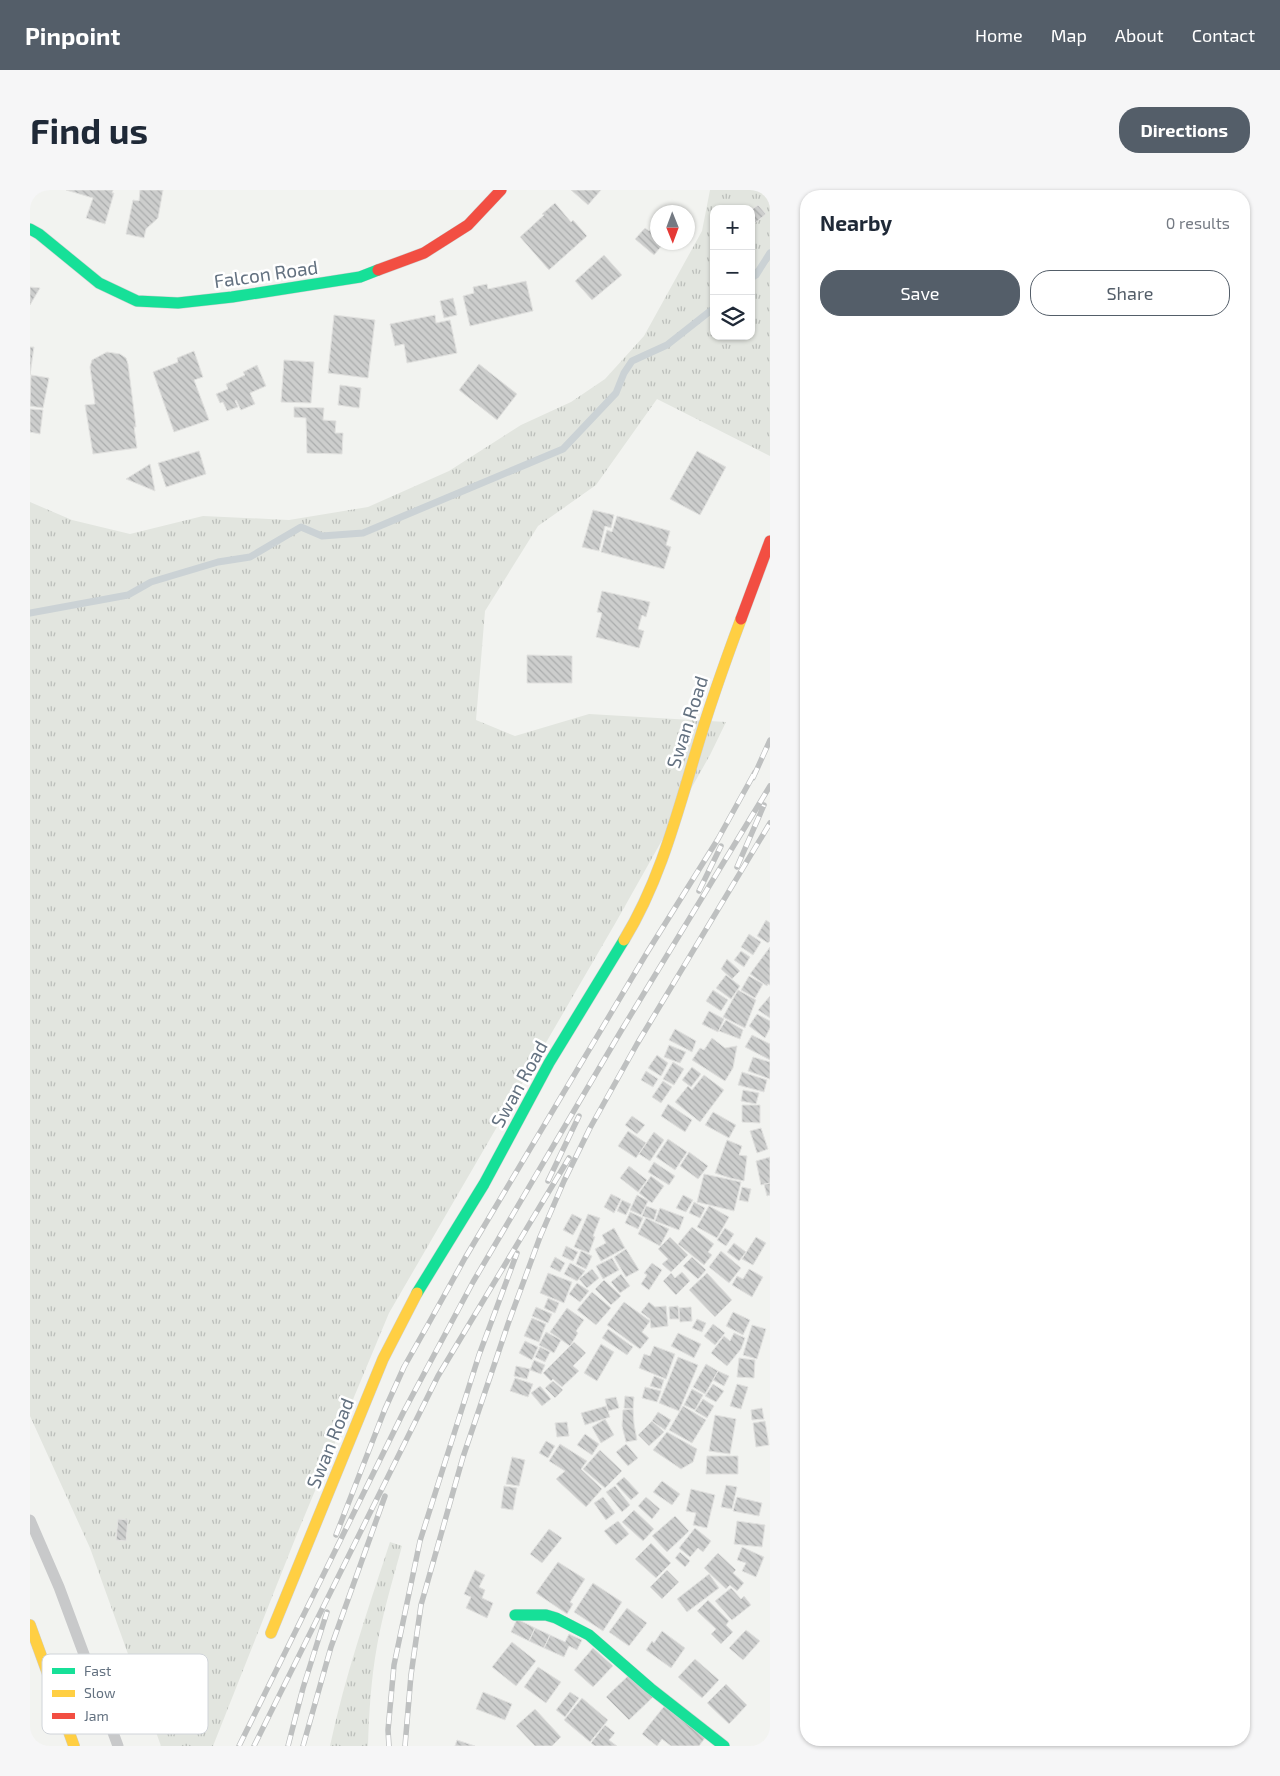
<!DOCTYPE html>
<meta charset="utf-8">
<style>
body{margin:0;font-family:"Exo 2",sans-serif;background:#f6f6f7;color:#1f2937}
.controls{position:absolute;right:15px;top:15px;display:grid;overflow:hidden;border-radius:10px;box-shadow:0 1px 4px #0004}
.controls button{width:45px;height:45px;display:grid;place-items:center;padding:0;border:0;border-bottom:1px solid #e0e1e3;background:#fff;color:#1f2937;font:25px sans-serif}
.compass{position:absolute;left:620px;top:15px;width:45px;height:45px;border-radius:50%;background:#fff;box-shadow:0 1px 4px #0004;rotate:179deg}
.list{margin:0;padding:0;list-style:none}
h2{display:flex;justify-content:space-between;align-items:center;height:65px;margin:0;padding:0 20px;font-size:21px}
h2 small{font-size:16px;font-weight:400;color:#747a83}
.actions{display:flex;gap:10px;padding:15px 20px}
.actions a{flex:1;padding:11px 0;border:1px solid #545e69;border-radius:20px;text-align:center;font-size:18px;color:#545e69}
.actions .main{background:#545e69;color:#fff}
.icon{flex:none;width:28px;height:28px;fill:none;stroke:currentColor;stroke-width:2;stroke-linecap:round;stroke-linejoin:round}
.map{position:relative;flex:none;width:740px;height:1556px;overflow:hidden;border-radius:20px}
header{display:flex;align-items:center;gap:30px;box-sizing:border-box;height:70px;padding:0 25px;background:#545e69;color:#fff}
header strong{font-size:24px}
nav{display:flex;gap:28px;margin-inline-start:auto;font-size:18px}
.intro{display:flex;align-items:center;justify-content:space-between;box-sizing:border-box;height:120px;padding:0 30px}
h1{margin:0;font-size:35px}
.button{padding:12px 22px;border-radius:20px;background:#545e69;color:#fff;font-size:18px;font-weight:700}
main{display:flex;gap:30px;padding:0 30px}
aside{flex:1;background:#fff;border-radius:20px;box-shadow:0 1px 4px #0004}
.map>svg:first-child{display:block}
.grass{fill:url(#grass-tufts);fill-rule:evenodd}
.lines{fill:none;stroke-linecap:round;stroke-linejoin:round}
.stream{stroke:#cbd2d5;stroke-width:7}
.building{fill:url(#building-back-hatch);stroke:#e2e2e0}
.fast-casing{stroke:#cfd0d0;stroke-width:12}
.slow-casing{stroke:#cfd0d0;stroke-width:12}
.jam-casing{stroke:#cfd0d0;stroke-width:12}
.lane{stroke:#c8c9ca;stroke-width:11}
.fast{stroke:#16e098;stroke-width:11}
.slow{stroke:#ffcf43;stroke-width:11}
.jam{stroke:#f24e42;stroke-width:11}
.rail-casing{stroke:#bec0c0;stroke-width:5.5}
.rail{stroke:#fff;stroke-width:4;stroke-dasharray:11;stroke-linecap:butt}
.labels{text-anchor:middle;stroke-width:5;stroke-linejoin:round;paint-order:stroke}
.street-label{font-size:19px;fill:#637180;stroke:#fff}
.key{fill:#fff;stroke:#d0d4d9;stroke-width:1}
.key-label{font-size:14px;fill:#637180}
</style>
<header>
<strong>Pinpoint</strong>
<nav><a>Home</a><a>Map</a><a>About</a><a>Contact</a></nav>
</header>
<div class="intro"><h1>Find us</h1><a class="button">Directions</a></div>
<main>
<div class="map">
<svg width="740" height="1556" viewBox="0 0 740 1556">
<defs>
<pattern id="grass-tufts" width="24" height="20" patternUnits="userSpaceOnUse" patternTransform="scale(1.25)"><rect width="24" height="20" fill="#e2e5df"/><path d="M3 7l-1-3M5 7V3M7 7l1-3M15 17l-1-3M17 17v-4M19 17l1-3" fill="none" stroke="#bbbeba"/></pattern>
<pattern id="building-back-hatch" width="6" height="6" patternUnits="userSpaceOnUse" patternTransform="scale(1.25)"><rect width="6" height="6" fill="#cdcecd"/><path d="M-1 5l2 2M0 0l6 6M5-1l2 2" fill="none" stroke="#aaacac"/></pattern>
</defs>
<rect width="100%" height="100%" fill="#f2f3f0"/>
<!-- grass -->
<path class="grass" d="M680 0H740V266L627 209 566 295 508 336 455 421 446 530 485 546 559 524 696 532 680 565 586 732 359 1123 267 1344 183 1556H131L60 1358 0 1226V312L42 330 100 344 173 326 259 330 338 317 419 281 491 235 541 212 575 189 614 146 672 41ZM684 19H721V146H684Z
M360 1352 372 1356C363 1389 353 1422 347 1456 341 1489 339 1523 338 1556H300C315 1486 338 1419 360 1352Z"/>
<g class="lines">
<!-- stream -->
<path class="stream" d="M721 88 726 85 740 63
M0 423 98 405 121 392 188 372 220 367 271 337 292 346 333 343 533 259 586 203 594 183 602 171 637 155 684 118"/>
</g>
<!-- building -->
<path class="building" d="M36 0H83L82 3H84L75 34 56 28 63 8Z
M110 0H133L128 28 116 39 114 48 96 44 103 10 109 11Z
M541 0H571L558 15Z
M525 13 541 32 543 30 557 46 519 80 490 47 514 25 512 24Z
M728 15 736 24 725 33 721 29V20Z
M628 32V52H635L624 65 605 49 615 38 619 41Z
M574 65 592 85 562 110 545 91Z
M496 91 503 121 440 136 433 106 444 103 443 97 457 94 458 99Z
M0 97 10 98 0 115Z
M423 108 427 125 414 128 410 111Z
M304 125 345 130 338 188 298 183Z
M405 125 406 133 420 130 427 163 377 173 374 154 365 156 360 134Z
M0 157H4L0 185Z
M164 161 173 187 164 190 179 230 144 242 123 182 148 172 147 168Z
M77 162 90 164 96 168 98 174 106 237H104L107 258 63 264 55 215 65 214 60 177 62 170Z
M254 170 284 172 281 213 251 212Z
M449 174 487 204 467 230 429 200Z
M227 175 236 196 220 203 225 214 211 220 206 210 205 211 208 217 197 221 193 212 190 213 186 204 198 199 196 194 215 185 213 182Z
M1 185 19 188 13 218 0 216Z
M310 195 331 198 329 218 308 215Z
M264 217 294 218 293 230 306 231 305 243H313L312 264 277 263 276 228 264 227Z
M0 219 13 220 10 244 0 242Z
M169 261 176 284 136 297 128 273Z
M667 261 696 277 670 325 640 309Z
M120 274 125 301 96 289Z
M563 320 584 325 581 338 575 336 569 361 552 357Z
M587 326 640 341 636 355 641 357 634 379 571 362 577 340 582 342Z
M572 401 620 412 616 427 612 425 608 439 614 441 609 458 566 447 572 423 567 422Z
M497 465 542 466V493H497Z
M736 730 740 733V751L738 753 727 746Z
M719 744 731 752 723 765 711 757Z
M740 757V795L738 794 737 796 720 784Z
M711 761 720 767 714 777 704 770Z
M697 769 710 781 702 789 691 779Z
M696 785 710 796 701 809 686 798Z
M719 786 733 794 725 808 711 800Z
M683 800 698 810 691 821 676 811Z
M708 800 726 810 715 838 693 827Z
M740 806V828L728 820Z
M679 821 694 829 688 842 672 834Z
M727 824 740 831V838L735 848 719 836Z
M696 830 713 840 710 849 689 841Z
M645 839 666 851 662 862 639 850Z
M722 845 740 854V870L715 857Z
M682 848 695 858 707 856 703 878 695 891 662 870 670 858 674 860Z
M639 855 656 862 650 873 634 867Z
M627 865 638 873 631 886 618 878Z
M723 867 740 872V889L718 881Z
M643 872 654 879 644 895 633 889Z
M662 877 671 884 661 897 652 890Z
M616 881 628 889 623 897 611 890Z
M712 882 737 890 734 902 708 895Z
M674 885 694 900 670 932 645 912 658 896 662 900Z
M633 891 642 897 631 913 622 907Z
M713 900 729 903 726 914 711 911Z
M638 914 662 930 655 942 631 926Z
M712 915H730V933L712 932Z
M683 922 706 935 699 948 675 935Z
M602 926 615 935 607 944 595 935Z
M731 938 738 959 727 963 720 941Z
M598 941 616 953 606 968 588 956Z
M624 942 634 950 620 971 609 964Z
M638 949 657 962 645 980 626 967Z
M697 950 712 956 709 965 717 966 714 991 700 988 685 983Z
M659 962 678 976 668 989 650 976Z
M740 967V993L731 995 726 971Z
M624 972 645 986 639 995 618 982Z
M599 976 617 990 608 1002 590 988Z
M674 984 711 992 704 1021 667 1012Z
M621 986 634 996 622 1013 609 1003Z
M740 993V1005L737 1006 734 994Z
M712 997 721 999 718 1012 709 1010Z
M581 1004 591 1009 584 1023 574 1017Z
M607 1005 618 1011 611 1025 600 1020Z
M653 1005 663 1010 656 1022 646 1018Z
M592 1010 601 1014 596 1025 587 1021Z
M664 1012 675 1018 670 1028 659 1023Z
M616 1016 627 1020 624 1030 612 1026Z
M679 1016 699 1027 687 1048 667 1037Z
M630 1018 654 1027 649 1040 625 1031Z
M600 1022 613 1028 608 1039 595 1033Z
M542 1024 552 1029 543 1045 533 1040Z
M558 1024 570 1028 563 1046 565 1047 559 1063 544 1057Z
M616 1028 639 1039 630 1056 608 1044Z
M662 1037 684 1054 678 1062 682 1065 674 1075 648 1054Z
M584 1038 595 1058 571 1071 565 1059 576 1053 572 1045Z
M695 1038 704 1044 696 1056 687 1050Z
M640 1047 658 1065 641 1082 632 1074 638 1069 628 1059Z
M726 1047 736 1053 723 1075 712 1069Z
M704 1053 716 1062 709 1071 697 1062Z
M536 1056 548 1062 543 1071 532 1066Z
M596 1059 609 1080 596 1087 584 1067Z
M551 1061 562 1066 556 1079 546 1074Z
M691 1061 711 1078 699 1093 679 1077Z
M525 1067 535 1073 530 1082 520 1077Z
M662 1067 676 1080 668 1089 653 1076Z
M582 1068 589 1080 573 1089 566 1076Z
M540 1073 555 1081 547 1091 534 1084Z
M622 1073 632 1080 619 1100 611 1094 617 1085 614 1083Z
M562 1079 569 1088 557 1098 549 1089Z
M719 1079 733 1087 722 1107 702 1095 707 1086 713 1089Z
M652 1082 660 1091 646 1105 633 1091 641 1083 645 1088Z
M518 1083 542 1092 534 1113 510 1103Z
M677 1083 702 1110 685 1127 659 1100Z
M591 1084 600 1096 590 1103 581 1092Z
M574 1090 591 1106 581 1115 565 1099Z
M547 1093 559 1101 550 1112 539 1104Z
M562 1102 581 1118 566 1135 547 1120Z
M518 1108 529 1113 525 1123 514 1118Z
M594 1112 620 1131 612 1142 619 1148 610 1159 577 1135Z
M619 1112 625 1117 636 1116 638 1136 621 1138 620 1129 611 1122Z
M648 1116 649 1129H640L639 1117Z
M506 1117 522 1124 518 1133 502 1126Z
M661 1117 662 1131 650 1132 649 1118Z
M537 1118 554 1130 546 1141 548 1143 540 1156 520 1142Z
M703 1122 720 1130 713 1145 696 1136Z
M502 1128 516 1134 509 1152 494 1146Z
M667 1129 676 1133 672 1142 662 1138Z
M683 1134 695 1143 685 1155 674 1146Z
M722 1135 736 1139 727 1169 713 1165Z
M578 1139 603 1157 597 1165 572 1148Z
M516 1142 531 1150 524 1163 509 1155Z
M648 1143 671 1154 664 1168 641 1156Z
M704 1143 715 1148 711 1159 697 1176 681 1163 694 1146 700 1151Z
M495 1151 508 1157 502 1170 489 1163Z
M544 1152 556 1163 543 1176 549 1181 532 1197 523 1189 521 1191 513 1183Z
M571 1154 584 1162 567 1191 554 1183Z
M624 1156 645 1164 636 1189 609 1178 614 1164 620 1166Z
M510 1157 520 1162 515 1172 505 1167Z
M648 1167 668 1175 649 1221 629 1213Z
M709 1168 725 1170 724 1188 707 1187Z
M504 1170 515 1175 511 1184 500 1180Z
M676 1174 688 1181 675 1204 663 1197Z
M486 1176 500 1179 497 1189 484 1186Z
M688 1181 699 1186 694 1196 683 1190Z
M624 1186 634 1190 631 1199 620 1196Z
M485 1188 503 1194 498 1207 480 1201Z
M523 1191 533 1200 525 1208 515 1198Z
M683 1194 694 1201 686 1212 675 1206Z
M707 1194 718 1197 711 1219 700 1216Z
M510 1196 521 1209 512 1216 501 1203Z
M615 1197 631 1201 627 1212 612 1208Z
M662 1199 673 1205 665 1220 654 1215Z
M595 1206 604 1207 603 1219 594 1218Z
M586 1207 589 1218 578 1221 575 1209Z
M673 1209 684 1216 677 1228 665 1221Z
M576 1216 580 1227 555 1235 551 1223Z
M653 1216 676 1230 662 1253 639 1240Z
M732 1218 734 1229 722 1230 721 1220Z
M603 1219 604 1234 607 1250 596 1252 592 1236 593 1220Z
M628 1222 641 1230 635 1240 622 1231Z
M685 1225 706 1229 700 1264 679 1261Z
M575 1229 584 1245 571 1253 562 1237Z
M622 1231 634 1242 619 1256 608 1245Z
M735 1231 739 1255 726 1257 723 1233Z
M537 1232 539 1246 527 1247 525 1233Z
M637 1242 667 1259 663 1272 651 1279 623 1260Z
M555 1244 569 1254 562 1265 547 1255Z
M516 1251 525 1256 518 1268 509 1263Z
M530 1254 557 1271 551 1279 572 1299 556 1317 526 1289 535 1281 519 1271Z
M596 1254 608 1268 598 1276 586 1262Z
M570 1260 592 1281 575 1298 553 1279Z
M677 1266H708V1284H676Z
M482 1267 495 1270 489 1296 476 1294Z
M594 1287 609 1303 601 1310 586 1294Z
M632 1291 650 1304 642 1315 623 1302Z
M696 1295 707 1297 702 1319 691 1317Z
M474 1296 487 1298 483 1320 471 1318Z
M585 1296 600 1315 592 1322 576 1302Z
M661 1299 685 1305 677 1338 663 1335 666 1323 656 1321Z
M573 1307 585 1323 576 1330 564 1313Z
M616 1307 630 1319 622 1329 608 1316Z
M707 1307 732 1313 729 1326 703 1321Z
M604 1320 624 1339 613 1351 592 1332Z
M645 1326 659 1341 637 1362 622 1346Z
M88 1329 98 1330 96 1351 86 1350Z
M588 1331 599 1344 586 1355 574 1341Z
M707 1331 735 1335 732 1357 704 1354Z
M665 1338 681 1351 673 1362 668 1358 660 1367 649 1358Z
M519 1339 532 1348 512 1373 500 1364Z
M621 1353 641 1373 626 1388 605 1369Z
M712 1357 734 1367 726 1387 712 1381 716 1373 707 1370Z
M650 1362 660 1371 655 1377 645 1368Z
M688 1363 706 1380 703 1383 714 1393 707 1401 700 1395 696 1399 674 1378Z
M528 1372 555 1389 540 1412 543 1414 537 1424 506 1403Z
M445 1380 455 1385 449 1397 455 1400 452 1408 463 1413 457 1428 436 1418 441 1407 434 1404Z
M637 1380 649 1392 632 1409 620 1397Z
M679 1384 689 1398 657 1422 647 1409Z
M563 1393 592 1412 573 1441 544 1422Z
M701 1398 711 1409 714 1406 721 1415 702 1430 685 1411Z
M678 1410 699 1431 696 1435 703 1442 691 1454 681 1444 686 1439 667 1421Z
M597 1418 617 1433 599 1456 579 1442Z
M487 1429 505 1438 499 1451 481 1442Z
M505 1438 520 1445 514 1458 499 1451Z
M716 1440 730 1451 713 1470 699 1458Z
M632 1441 655 1458 641 1478 616 1460 622 1451 624 1453Z
M539 1444 552 1450 547 1460 539 1456 534 1467 514 1458 520 1445 535 1452Z
M482 1452 506 1471 486 1496 462 1477Z
M563 1458 583 1476 563 1497 544 1480Z
M665 1469 689 1490 672 1508 648 1487Z
M508 1477 531 1492 516 1513 494 1497Z
M600 1484 623 1507 599 1530 576 1507Z
M696 1494 717 1515 699 1534 677 1513Z
M453 1502 482 1514 475 1530 446 1519Z
M540 1502 549 1508 535 1527 526 1520Z
M552 1508 578 1530 560 1552 534 1530Z
M636 1514 675 1548 669 1556H641L632 1549 627 1556 612 1544Z
M505 1519 531 1547 522 1556H505L486 1536Z
M575 1535 585 1543 579 1550 587 1556H565L561 1553Z
M427 1550 445 1556H425Z"/>
<g class="lines">
<defs>
<path id="fast" d="M0 39 9 44 69 93 107 111 148 113 202 107 330 87 348 80
M387 1103 454 994 519 873 594 750
M485 1425H516L526 1428 559 1445 620 1498 694 1556"/>
<path id="slow" d="M594 750C630 691 647 624 667 558 680 514 695 472 711 429
M0 1435 44 1556
M241 1443 353 1169 387 1103"/>
<path id="jam" d="M348 80 394 63 438 35 471 0
M711 429 740 351"/>
</defs>
<!-- fast casing -->
<use href="#fast" class="fast-casing"/>
<!-- slow casing -->
<use href="#slow" class="slow-casing"/>
<!-- jam casing -->
<use href="#jam" class="jam-casing"/>
<!-- lane -->
<path class="lane" d="M0 1330 29 1397 88 1556"/>
<!-- fast -->
<use href="#fast" class="fast"/>
<!-- slow -->
<use href="#slow" class="slow"/>
<!-- jam -->
<use href="#jam" class="jam"/>
<defs>
<path id="rail" d="M723 588 740 550
M707 677 734 615
M669 701 691 656
M518 991 549 926
M306 1345 355 1219 374 1177 400 1131 435 1068 618 761 688 649 725 582
M209 1556 373 1223 443 1092 591 841 740 596
M224 1556 408 1186 539 968
M258 1556 273 1498 297 1422
M273 1556 301 1457 355 1306
M359 1556 358 1540 364 1475 390 1351 449 1165 487 1063
M375 1556 381 1485 391 1415 433 1267 478 1134 510 1047 534 991 560 938 607 854 740 633"/>
</defs>
<!-- rail casing -->
<use href="#rail" class="rail-casing"/>
<!-- rail -->
<use href="#rail" class="rail"/>
</g>
<g class="labels">
<!-- street labels -->
<g class="street-label">
<text transform="translate(236 84) rotate(-8)" y="7">Falcon Road</text>
<text transform="translate(657 532) rotate(-72)" y="7">Swan Road</text>
<text transform="translate(489 894) rotate(-61)" y="7">Swan Road</text>
<text transform="translate(300 1253) rotate(-68)" y="7">Swan Road</text>
</g>
</g>
<!-- legend -->
<rect x="12" y="1464" width="166" height="80" rx="8" class="key"/>
<rect x="22" y="1478" width="23" height="6" fill="#16e098"/>
<rect x="22" y="1500" width="23" height="7" fill="#ffcf43"/>
<rect x="22" y="1523" width="23" height="6" fill="#f24e42"/>
<g class="key-label">
<text x="54" y="1486">Fast</text>
<text x="54" y="1508">Slow</text>
<text x="54" y="1531">Jam</text>
</g>
</svg>
<div class="controls">
<button>+</button>
<button>−</button>
<button><svg class="icon" aria-label="layers" viewBox="0 0 24 24"><path d="M12 4l9 5-9 5-9-5zM3 14l9 5 9-5"/></svg></button>
</div>
<svg class="compass" viewBox="-18 -18 36 36"><path d="M0-13l5 13h-10z" fill="#e53935"/><path d="M0 13l5-13h-10z" fill="#747a83"/></svg>
</div>
<aside>
<h2>Nearby<small>0 results</small></h2>
<ul class="list">
</ul>
<div class="actions"><a class="main">Save</a><a>Share</a></div>
</aside>
</main>
